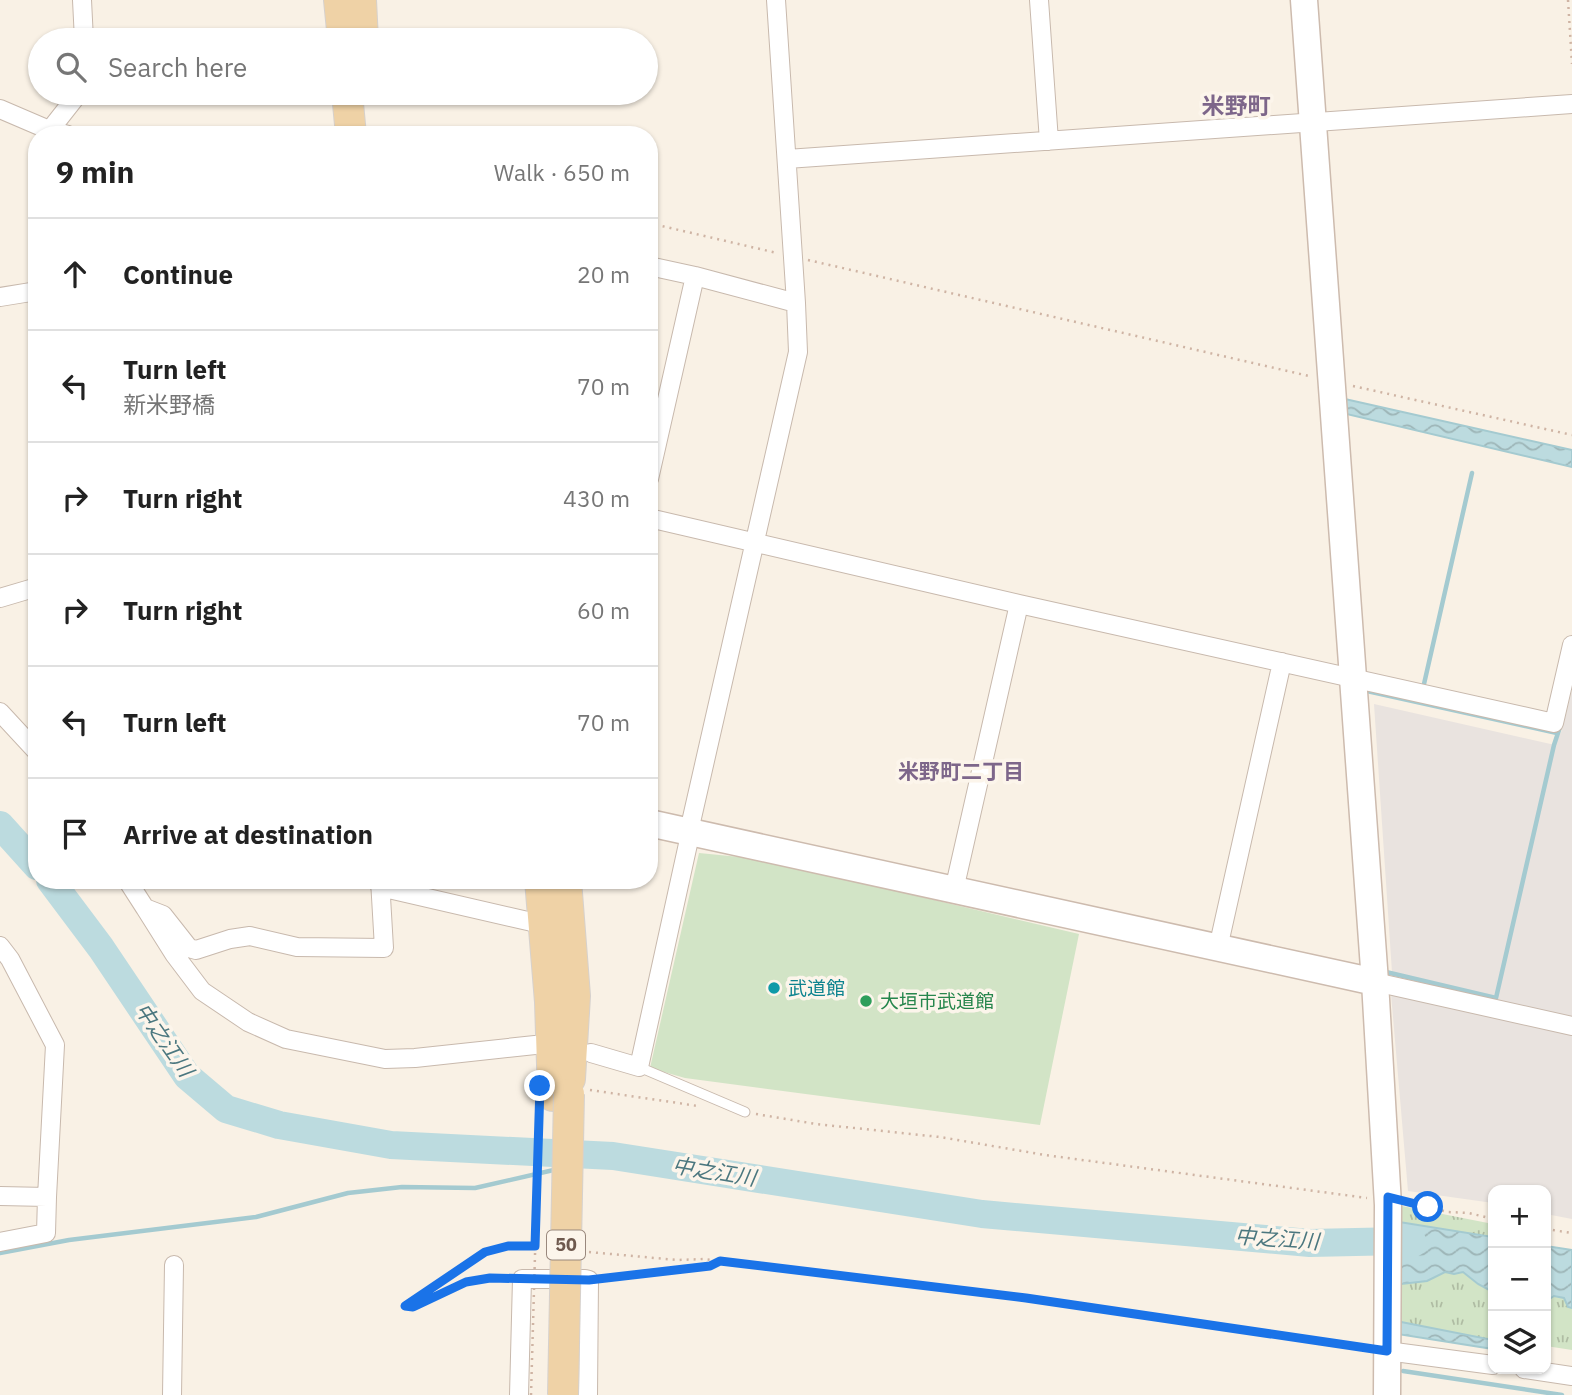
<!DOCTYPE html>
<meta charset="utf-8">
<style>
body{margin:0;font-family:"IBM Plex Sans","Noto Sans JP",sans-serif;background:#f2f2f2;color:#222}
.controls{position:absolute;right:21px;bottom:21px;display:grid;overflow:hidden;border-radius:14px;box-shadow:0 2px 5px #0004}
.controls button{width:63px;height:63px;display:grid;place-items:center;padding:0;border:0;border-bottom:2px solid #e0e0e0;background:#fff;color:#222;font:35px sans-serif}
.stop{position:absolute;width:21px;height:21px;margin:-16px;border:5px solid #1a73e8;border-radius:50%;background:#fff}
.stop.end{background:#1a73e8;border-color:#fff;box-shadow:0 2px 7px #0008}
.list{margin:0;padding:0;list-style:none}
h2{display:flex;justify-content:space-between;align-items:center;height:91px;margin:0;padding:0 28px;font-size:30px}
h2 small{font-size:23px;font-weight:400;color:#767676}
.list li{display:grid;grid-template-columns:46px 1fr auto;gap:21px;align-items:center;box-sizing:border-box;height:112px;padding:0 28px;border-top:2px solid #e0e0e0}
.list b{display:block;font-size:26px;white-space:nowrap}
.list p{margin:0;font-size:23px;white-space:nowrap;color:#767676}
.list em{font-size:23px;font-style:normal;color:#767676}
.icon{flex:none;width:38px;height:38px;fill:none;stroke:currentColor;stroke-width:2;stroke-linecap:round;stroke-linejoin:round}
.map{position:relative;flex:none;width:1572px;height:1395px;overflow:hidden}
.search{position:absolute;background:#fff;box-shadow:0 2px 5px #0004;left:28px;top:28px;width:630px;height:77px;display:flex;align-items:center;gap:18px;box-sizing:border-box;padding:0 24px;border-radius:38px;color:#767676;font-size:26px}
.panel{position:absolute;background:#fff;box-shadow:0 2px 5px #0004;left:28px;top:126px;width:630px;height:763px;border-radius:28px}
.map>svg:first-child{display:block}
.industrial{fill:#e9e3df}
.grass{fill:url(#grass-tufts)}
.pitch{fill:#d2e4c6}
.water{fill:url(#water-waves);stroke:#a4cad0;stroke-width:2}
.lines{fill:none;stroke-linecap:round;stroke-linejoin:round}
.stream{stroke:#a4cad0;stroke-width:4.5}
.river{stroke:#bcdbdf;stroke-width:28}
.lane-casing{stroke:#c8b9ad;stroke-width:11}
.street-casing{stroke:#c8b9ad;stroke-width:20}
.secondary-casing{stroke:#cdbbae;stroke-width:29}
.primary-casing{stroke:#d6d1cd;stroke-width:32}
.path{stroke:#cfb4a4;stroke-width:2.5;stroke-dasharray:2 5;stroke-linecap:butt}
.lane{stroke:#fff;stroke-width:9}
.street{stroke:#fff;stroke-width:18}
.secondary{stroke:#fff;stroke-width:26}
.primary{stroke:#efd2a6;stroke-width:30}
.primary-bridge-casing{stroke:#d6d1cd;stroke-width:32;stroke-linecap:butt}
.path-bridge{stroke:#cfb4a4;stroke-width:2.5;stroke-dasharray:2 5;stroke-linecap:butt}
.primary-bridge{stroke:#efd2a6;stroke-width:30}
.route{stroke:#1a73e8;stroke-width:9}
.culture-dot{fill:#0f9aa8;stroke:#fcf5eb;stroke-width:2.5}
.leisure-dot{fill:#2e9e5b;stroke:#fcf5eb;stroke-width:2.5}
.labels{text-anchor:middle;stroke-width:7;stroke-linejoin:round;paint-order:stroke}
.shield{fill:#fcf5eb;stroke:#99887d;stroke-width:2}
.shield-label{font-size:18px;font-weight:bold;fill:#6e594e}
.culture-label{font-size:19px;fill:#0d838f;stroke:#fcf5eb;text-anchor:start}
.leisure-label{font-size:19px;fill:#27864d;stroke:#fcf5eb;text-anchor:start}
.neighbourhood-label{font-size:21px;font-weight:bold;fill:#7d668a;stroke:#fcf5eb}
.water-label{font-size:21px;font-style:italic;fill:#4b777f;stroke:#fcf5eb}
.quarter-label{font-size:23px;font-weight:bold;fill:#7d668a;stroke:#fcf5eb}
</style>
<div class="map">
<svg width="1572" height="1395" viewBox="0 0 1572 1395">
<defs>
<pattern id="grass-tufts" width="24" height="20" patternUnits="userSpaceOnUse" patternTransform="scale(1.75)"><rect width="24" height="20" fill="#d2e4c6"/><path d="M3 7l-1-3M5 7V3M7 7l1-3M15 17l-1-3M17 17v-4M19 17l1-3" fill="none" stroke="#afbca3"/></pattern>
<pattern id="water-waves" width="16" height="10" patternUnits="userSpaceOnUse" patternTransform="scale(1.75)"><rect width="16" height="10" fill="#bcdbdf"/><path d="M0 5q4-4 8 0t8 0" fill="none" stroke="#9db5b7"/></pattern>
</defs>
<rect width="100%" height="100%" fill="#f9f1e5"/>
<!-- industrial -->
<path class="industrial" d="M1572 690V1017L1498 1000 1495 996 1392 972 1374 704 1555 745 1562 730Z
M1391 994 1572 1033V1219L1546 1214V1190H1493V1203L1408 1191Z"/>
<!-- grass -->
<path class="grass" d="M1402 1206 1493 1224V1237L1399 1222V1209Z
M1445 1272 1454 1274 1463 1272 1477 1284 1493 1292V1340L1397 1321 1398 1284 1427 1281Z
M1554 1296 1565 1298 1568 1307 1572 1308V1350L1546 1346V1298L1548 1300Z"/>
<!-- pitch -->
<path class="pitch" d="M699 853 760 859 1079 934 1040 1125 685 1078 650 1068Z"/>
<!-- water -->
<path class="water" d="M1336 397 1572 450V467L1338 412Z
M1393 1221 1493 1237V1292L1478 1284 1463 1272 1454 1274 1445 1272 1427 1281 1393 1285Z
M1546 1246 1572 1250V1308L1568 1307 1564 1298 1554 1296 1548 1300 1546 1298Z
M1391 1320 1493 1340V1349L1391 1333Z"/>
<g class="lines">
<!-- stream -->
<path class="stream" d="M1424 684 1472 473
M1367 691 1557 733
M1386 972 1496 998 1554 745 1561 724
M580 1163 613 1156
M0 1253 69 1240 256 1217 348 1193 402 1187 475 1188 558 1169
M1403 1371 1562 1395"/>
<!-- river -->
<path class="river" d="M0 825 37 866
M50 880 101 948 187 1076 226 1109 279 1125 391 1145 613 1156 982 1214 1310 1243 1401 1241 1413 1243"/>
<defs>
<path id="lane" d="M639 1067 745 1112"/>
<path id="street" d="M82 0 84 40
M1039 0 1049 141
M0 109 49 130 68 135
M46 135 79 93
M787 159 1572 104
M649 266 695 276 649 479
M695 276 796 303
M0 297 37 291
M649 518 1019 604 1554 723 1572 645
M0 598 37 587
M0 712 37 752
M127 880 145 908 163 915 189 948 196 950 230 939 250 936 297 947 384 948 380 880
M380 887 532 922
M954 890 1019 604
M145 908 174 954 202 991 248 1022 286 1039 385 1059 415 1058 535 1045
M0 946 10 959 55 1045 47 1197
M1218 948 1282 662
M1375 982 1572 1026
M591 1053 639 1067 688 844 689 831 798 352 796 303 776 0
M0 1196 47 1197 46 1233 0 1242
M1387 1351 1493 1365
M1524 1369 1572 1376
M172 1395 174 1265
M519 1395 522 1279H585L589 1280 588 1395"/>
<path id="secondary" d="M1304 0 1375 982 1388 1205 1387 1395
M649 823 1375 982"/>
<path id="primary" d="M339 0 343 40
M361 0 363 40
M347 93 351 135
M540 880 550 1002 553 1096
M566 880 575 996 570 1079"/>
</defs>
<!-- lane casing -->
<use href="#lane" class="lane-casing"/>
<!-- street casing -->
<use href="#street" class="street-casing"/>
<!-- secondary casing -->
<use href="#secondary" class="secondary-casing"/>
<!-- primary casing -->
<use href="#primary" class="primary-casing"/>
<!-- path -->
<path class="path" d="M1568 0 1572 64
M649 223 777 253
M808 260 1309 376
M1353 386 1572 435
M590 1090 698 1106
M756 1114 816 1124 940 1137 1045 1155 1367 1198
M1408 1202 1448 1212 1469 1213 1493 1219
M1546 1229 1572 1233
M589 1252 677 1260 704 1259 1026 1298 1367 1348
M535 1255 539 1115
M606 1278 710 1266 720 1261
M507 1279C468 1277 447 1291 413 1307L405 1306 485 1252 508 1246H535"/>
<!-- lane -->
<use href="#lane" class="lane"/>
<!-- street -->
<use href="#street" class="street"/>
<!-- secondary -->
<use href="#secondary" class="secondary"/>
<!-- primary -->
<use href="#primary" class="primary"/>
<defs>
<path id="primary-bridge" d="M563 1395 569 1094"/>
</defs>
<!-- primary-bridge casing -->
<use href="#primary-bridge" class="primary-bridge-casing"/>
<!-- path-bridge -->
<path class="path-bridge" d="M531 1395 535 1255"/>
<!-- primary-bridge -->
<use href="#primary-bridge" class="primary-bridge"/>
</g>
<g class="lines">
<!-- route -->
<path class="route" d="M540 1086 535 1246H508L485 1252 405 1306 413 1307 466 1282 490 1278 589 1280 710 1266 720 1261 1026 1298 1387 1351 1388 1197 1428 1207"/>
</g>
<!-- markers -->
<circle class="culture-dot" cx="774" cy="988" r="7"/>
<circle class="leisure-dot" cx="866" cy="1001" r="7"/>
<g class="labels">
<!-- shield labels -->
<rect class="shield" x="547" y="1230.5" width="38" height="29" rx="5"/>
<g class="shield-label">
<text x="566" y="1251">50</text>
</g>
<!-- culture labels -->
<g class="culture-label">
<text x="788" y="995">武道館</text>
</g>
<!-- leisure labels -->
<g class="leisure-label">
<text x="880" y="1008">大垣市武道館</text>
</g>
<!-- neighbourhood labels -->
<g class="neighbourhood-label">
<text x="961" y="779">米野町二丁目</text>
</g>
<!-- water labels -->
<g class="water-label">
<text transform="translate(164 1040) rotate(55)" y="7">中之江川</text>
<text transform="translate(714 1172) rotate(9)" y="7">中之江川</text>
<text transform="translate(1277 1239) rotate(4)" y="7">中之江川</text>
</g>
<!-- quarter labels -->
<g class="quarter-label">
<text x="1236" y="114">米野町</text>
</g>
</g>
</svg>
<div class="controls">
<button>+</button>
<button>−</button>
<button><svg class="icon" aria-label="layers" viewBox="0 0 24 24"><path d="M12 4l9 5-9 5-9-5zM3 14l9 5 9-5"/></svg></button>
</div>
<div class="stop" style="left:1428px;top:1207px"></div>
<div class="stop end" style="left:540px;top:1086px"></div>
<div class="search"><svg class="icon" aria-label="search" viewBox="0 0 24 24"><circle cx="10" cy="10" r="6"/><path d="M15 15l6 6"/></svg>Search here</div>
<section class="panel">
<h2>9 min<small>Walk · 650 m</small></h2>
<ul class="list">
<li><svg class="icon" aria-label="ahead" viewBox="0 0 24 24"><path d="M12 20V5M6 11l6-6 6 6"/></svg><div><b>Continue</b></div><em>20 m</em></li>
<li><svg class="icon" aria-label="left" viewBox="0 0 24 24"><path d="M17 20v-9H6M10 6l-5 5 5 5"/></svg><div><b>Turn left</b><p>新米野橋</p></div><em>70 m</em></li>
<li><svg class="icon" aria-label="right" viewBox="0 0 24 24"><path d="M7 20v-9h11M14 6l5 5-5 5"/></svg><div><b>Turn right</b></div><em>430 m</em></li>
<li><svg class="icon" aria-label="right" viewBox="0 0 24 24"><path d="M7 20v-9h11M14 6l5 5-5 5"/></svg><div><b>Turn right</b></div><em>60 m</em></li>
<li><svg class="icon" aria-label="left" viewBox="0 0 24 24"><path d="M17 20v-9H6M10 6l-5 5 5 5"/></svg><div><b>Turn left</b></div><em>70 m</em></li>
<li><svg class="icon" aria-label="arrive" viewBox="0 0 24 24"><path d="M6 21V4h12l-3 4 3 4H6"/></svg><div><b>Arrive at destination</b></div></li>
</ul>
</section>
</div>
